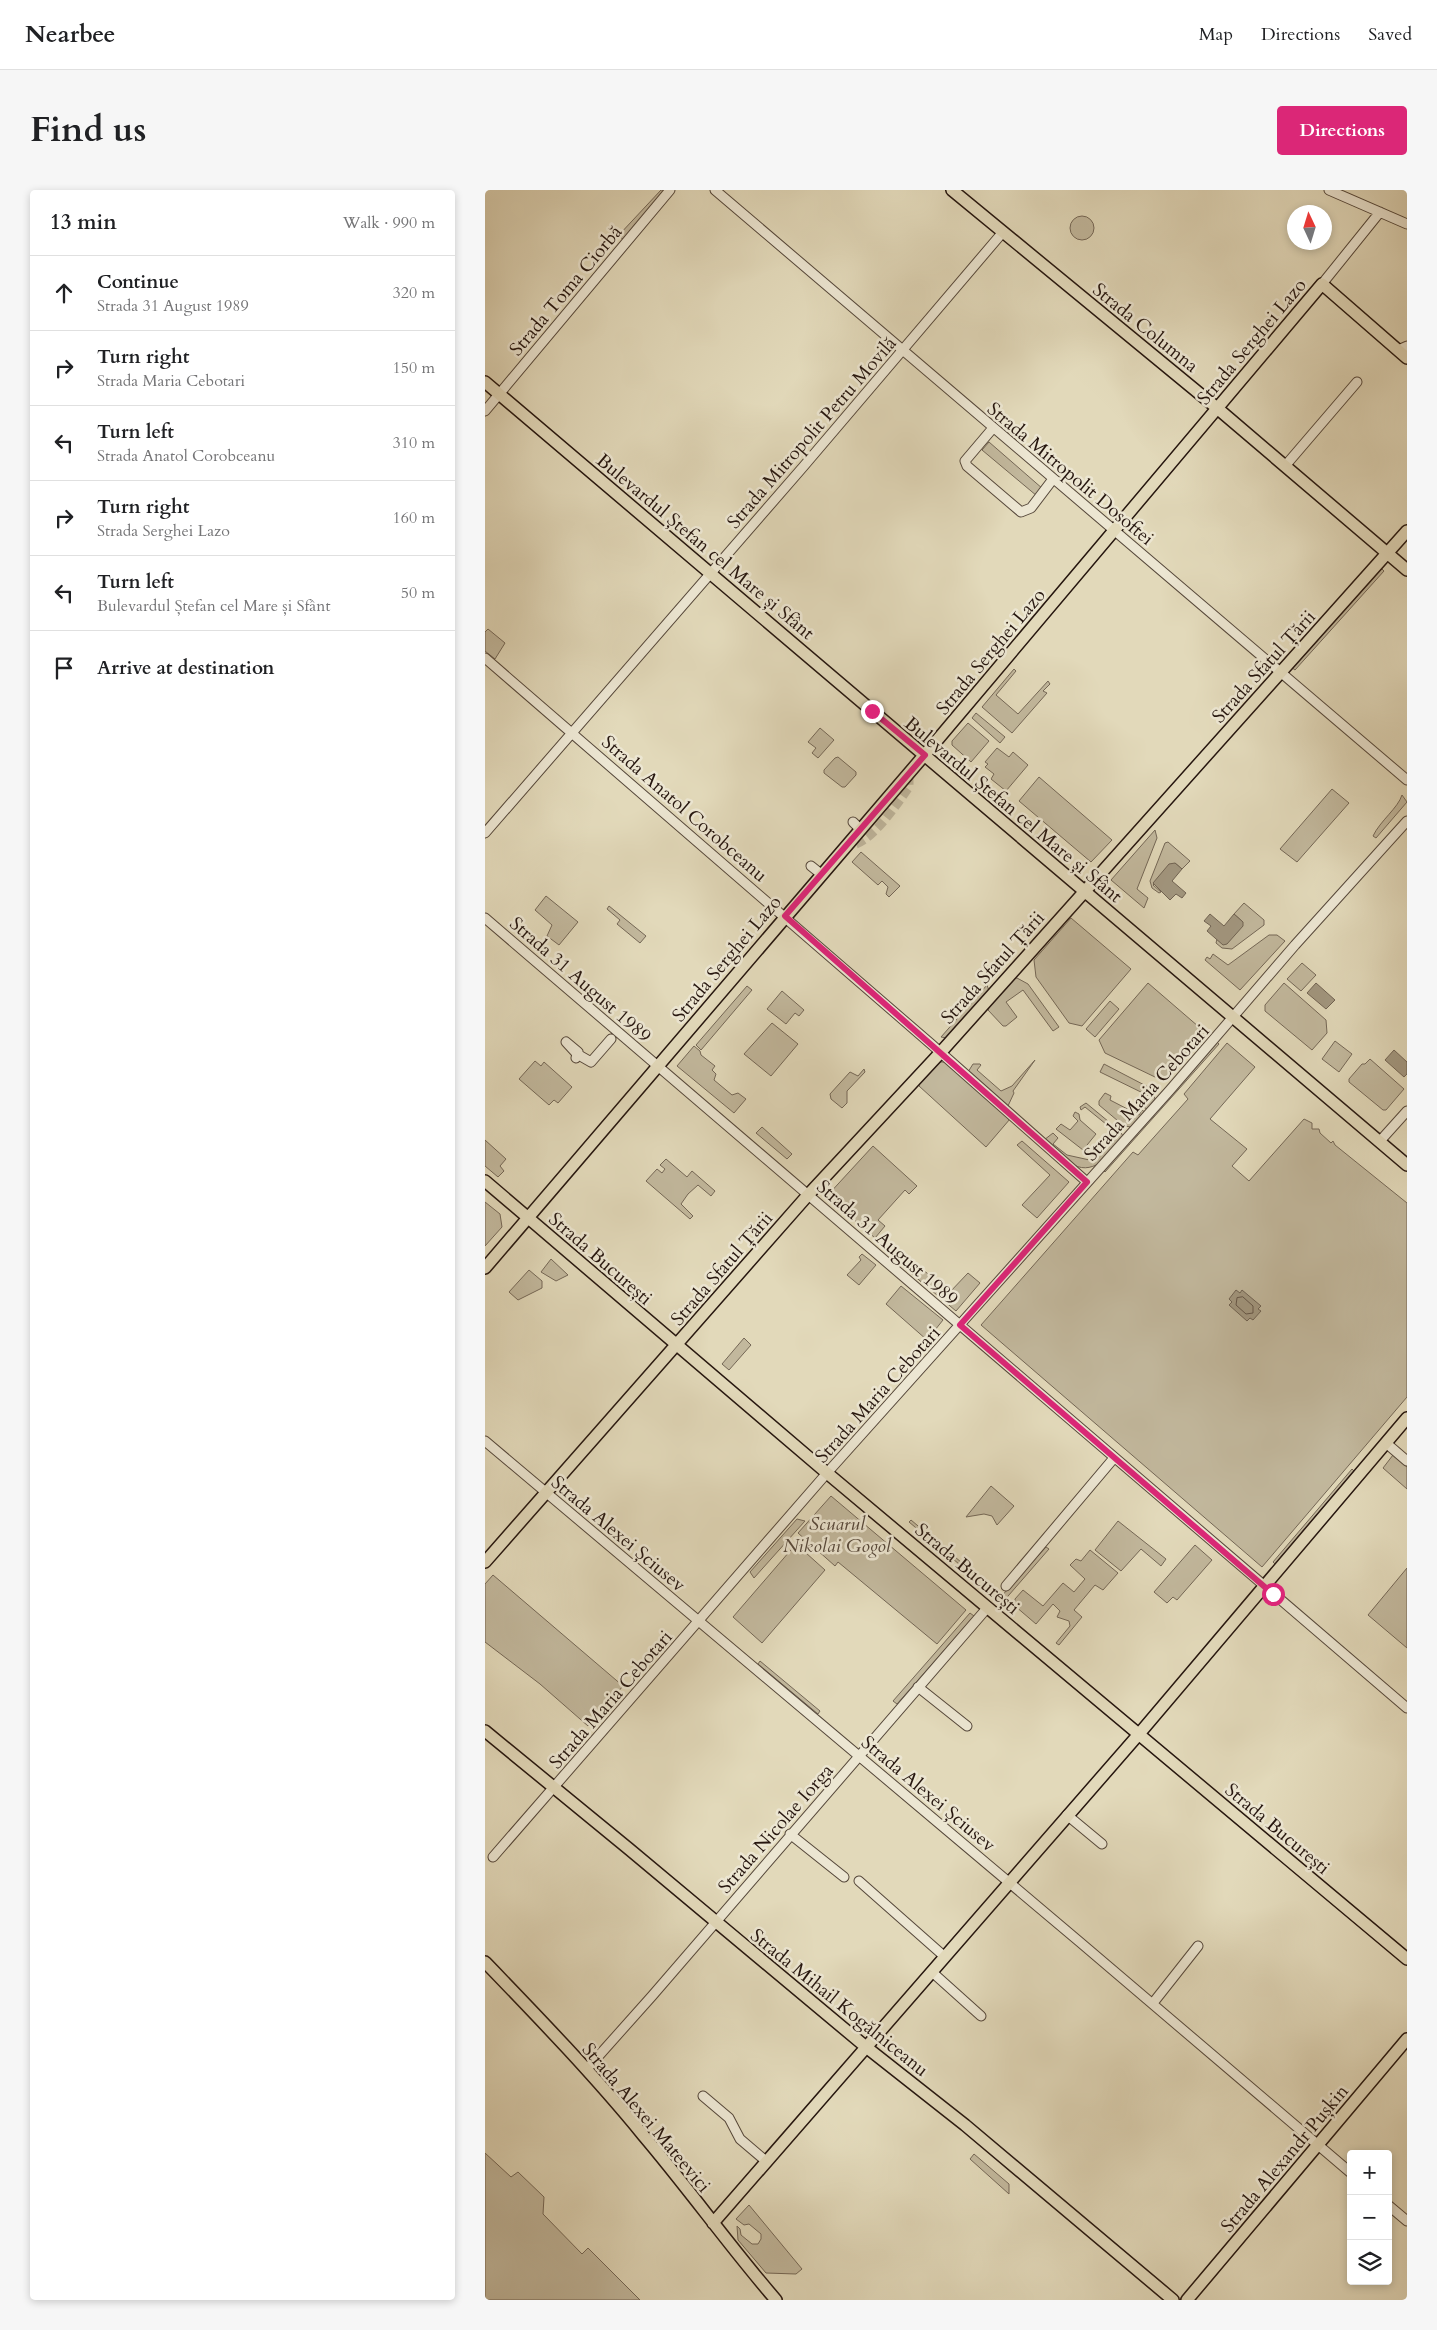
<!DOCTYPE html>
<meta charset="utf-8">
<style>
body{margin:0;font-family:Cardo,serif;background:#f6f6f6;color:#202124}
.controls{position:absolute;right:15px;bottom:15px;display:grid;overflow:hidden;border-radius:5px;box-shadow:0 2px 8px #0003}
.controls button{width:45px;height:45px;display:grid;place-items:center;padding:0;border:0;border-bottom:1px solid #e0e0e0;background:#fff;color:#202124;font:25px sans-serif}
.compass{position:absolute;left:802px;top:15px;width:45px;height:45px;border-radius:50%;background:#fff;box-shadow:0 2px 8px #0003;rotate:356deg}
.stop{position:absolute;width:15px;height:15px;margin:-11px;border:4px solid #db2777;border-radius:50%;background:#fff}
.stop.end{background:#db2777;border-color:#fff;box-shadow:0 1px 5px #0008}
.list{margin:0;padding:0;list-style:none}
h2{display:flex;justify-content:space-between;align-items:center;height:65px;margin:0;padding:0 20px;font-size:21px}
h2 small{font-size:16px;font-weight:400;color:#757577}
.list li{display:grid;grid-template-columns:32px 1fr auto;gap:15px;align-items:center;box-sizing:border-box;height:75px;padding:0 20px;border-top:1px solid #e0e0e0}
.list b{display:block;font-size:19px;white-space:nowrap}
.list p{margin:0;font-size:16px;white-space:nowrap;color:#757577}
.list em{font-size:16px;font-style:normal;color:#757577}
.icon{flex:none;width:28px;height:28px;fill:none;stroke:currentColor;stroke-width:2;stroke-linecap:round;stroke-linejoin:round}
.map{position:relative;flex:none;width:922px;height:2110px;overflow:hidden;border-radius:5px}
header{display:flex;align-items:center;gap:30px;box-sizing:border-box;height:70px;padding:0 25px;background:#fff;border-bottom:1px solid #e0e0e0}
header strong{font-size:24px}
nav{display:flex;gap:28px;margin-inline-start:auto;font-size:18px}
.intro{display:flex;align-items:center;justify-content:space-between;box-sizing:border-box;height:120px;padding:0 30px}
h1{margin:0;font-size:35px}
.button{padding:12px 22px;border-radius:5px;background:#db2777;color:#fff;font-size:18px;font-weight:700}
main{display:flex;gap:30px;padding:0 30px}
aside{flex:1;background:#fff;border-radius:5px;box-shadow:0 2px 8px #0003}
.map>svg:first-child{display:block}
.green{fill:#c2b89d;stroke:#746756}
.water{fill:#a29780;stroke:#706353}
.lines{fill:none;stroke-linecap:round;stroke-linejoin:round}
.shore{stroke:#645648;stroke-width:1}
.minor-tunnel{stroke:#bcb298;stroke-width:9;stroke-dasharray:9 4.5;stroke-linecap:butt}
.minor-casing{stroke:#55473a;stroke-width:11}
.major-casing{stroke:#26160f;stroke-width:14}
.minor{stroke:#ece6d2;stroke-width:9}
.major{stroke:#e2d9ba;stroke-width:11}
.route{stroke:#db2777;stroke-width:6}
.labels{text-anchor:middle;stroke-width:5;stroke-linejoin:round;paint-order:stroke}
.street-label{font-size:19px;fill:#26160f;stroke:#ece6d2}
.park-label{font-size:19px;font-style:italic;fill:#55473a;stroke:#ece6d2}
</style>
<header>
<strong>Nearbee</strong>
<nav><a>Map</a><a>Directions</a><a>Saved</a></nav>
</header>
<div class="intro"><h1>Find us</h1><a class="button">Directions</a></div>
<main>
<aside>
<h2>13 min<small>Walk · 990 m</small></h2>
<ul class="list">
<li><svg class="icon" aria-label="ahead" viewBox="0 0 24 24"><path d="M12 20V5M6 11l6-6 6 6"/></svg><div><b>Continue</b><p>Strada 31 August 1989</p></div><em>320 m</em></li>
<li><svg class="icon" aria-label="right" viewBox="0 0 24 24"><path d="M7 20v-9h11M14 6l5 5-5 5"/></svg><div><b>Turn right</b><p>Strada Maria Cebotari</p></div><em>150 m</em></li>
<li><svg class="icon" aria-label="left" viewBox="0 0 24 24"><path d="M17 20v-9H6M10 6l-5 5 5 5"/></svg><div><b>Turn left</b><p>Strada Anatol Corobceanu</p></div><em>310 m</em></li>
<li><svg class="icon" aria-label="right" viewBox="0 0 24 24"><path d="M7 20v-9h11M14 6l5 5-5 5"/></svg><div><b>Turn right</b><p>Strada Serghei Lazo</p></div><em>160 m</em></li>
<li><svg class="icon" aria-label="left" viewBox="0 0 24 24"><path d="M17 20v-9H6M10 6l-5 5 5 5"/></svg><div><b>Turn left</b><p>Bulevardul Ștefan cel Mare și Sfânt</p></div><em>50 m</em></li>
<li><svg class="icon" aria-label="arrive" viewBox="0 0 24 24"><path d="M6 21V4h12l-3 4 3 4H6"/></svg><div><b>Arrive at destination</b></div></li>
</ul>
</aside>
<div class="map">
<svg width="922" height="2110" viewBox="0 0 922 2110">
<rect width="100%" height="100%" fill="#e2d9ba"/>
<filter id="stains"><feTurbulence type="fractalNoise" baseFrequency=".004" numOctaves="4"/><feColorMatrix values="0 0 0 0 .2 0 0 0 0 .09 0 0 0 0 .02 0 0 0 .5 -.17"/></filter>
<radialGradient id="worn" r=".72"><stop offset=".6" stop-color="#630" stop-opacity="0"/><stop offset="1" stop-color="#630" stop-opacity=".3"/></radialGradient>
<!-- green -->
<path class="green" d="M176 0H181L138 49 133 46Z
M585 38a12 12 0 1 1 24 0a12 12 0 1 1-24 0Z
M504 252 558 299 552 306 497 260Z
M897 379 899 381 810 480 806 477 894 380Z
M3 439 20 453 10 469 0 461V442Z
M529 479 531 481 511 505 533 524 563 491 565 494 558 501 562 503 527 543 497 517Z
M491 523 520 547 515 553 487 528Z
M483 533 504 551 486 572 467 555V551Z
M335 538 349 550 333 568 327 563 331 558 323 552Z
M512 558 524 567 528 562 543 575 521 601 506 589 509 584 500 577 503 574 500 572Z
M353 567 371 582V585L360 597H357L339 583V580L350 568Z
M554 587 627 650 606 672 534 611Z
M847 599 864 613 812 672 795 659Z
M917 605 922 612 891 648 888 646C895 631 913 618 917 605Z
M670 640 672 648 652 699 663 708 659 718 626 690Z
M683 652 705 671 697 679 690 673 668 695 676 702 674 703 667 698 665 691 680 653Z
M376 662 415 696 404 707 401 704 403 697 397 691 393 695 367 672Z
M61 706 93 732 74 755 62 746 67 735 50 720Z
M759 713 779 730V735L747 759 737 758 731 753 732 749 738 754 758 732 749 724Z
M124 716 161 746 155 753 132 734 135 730 122 719Z
M586 728 646 779 597 836 584 833 551 787 549 770Z
M784 745H792L800 751 755 800 720 770 722 767 725 769 728 764 743 775Z
M817 773 831 785 816 801 802 789Z
M532 788 543 794 574 837 568 841 538 800 521 812 532 827 521 836H518L503 820 505 815 528 789Z
M663 793 721 843 682 888 670 887 620 863 614 850Z
M799 793 841 830 842 843 827 860 780 821V815Z
M502 795 504 801 462 848 456 847Z
M262 796 267 800 216 860 211 855Z
M297 801 319 820 314 826 310 823 301 834 282 819Z
M625 811 634 819 610 847 601 839Z
M287 833 313 854 286 886 259 864Z
M850 851 867 864 854 882 837 869Z
M732 852 734 854 620 982 618 980Z
M742 853 770 877 725 929 762 959 747 976 764 991 819 929 827 933V939H834L835 943 846 953 848 951 850 955 922 1013V1207L777 1377 496 1135 648 962 653 965 703 909 699 904Z
M209 856 215 861 216 865 230 876 227 880 231 884 229 890 247 905 253 903 261 909 249 923 192 876Z
M885 869 919 899 901 920H898L864 892V889L877 874H880Z
M550 870 528 901 529 903 522 918 483 882 488 874H495L496 875 492 880 516 901 527 896Z
M50 871 56 876 59 872 87 897 73 913 69 910 64 915 34 889Z
M453 872H461L525 929 501 957 434 896V892Z
M619 874 667 899 670 909 664 920 658 917 664 906 615 882Z
M379 879 380 882 362 901V913L357 918 346 909 345 904 365 882 373 886Z
M620 903 626 906 625 910 654 925 657 920 661 923 647 937 639 936 614 915V911Z
M601 913 635 941 638 946C631 962 609 986 589 975 578 970 568 958 559 950L568 943 573 948 568 954 582 965 609 971 632 943 600 917 596 920 595 917Z
M590 922 594 924 595 930 611 944 598 960 571 939 576 934 585 940 593 931 588 926Z
M277 937 307 964 302 969 271 943Z
M0 950 21 969 15 976 19 981 13 987 0 976Z
M537 951 584 992 552 1028 537 1015 565 985 532 955Z
M388 956 432 996 424 1004 420 1000 393 1030 400 1036 390 1048 342 1006Z
M181 969 202 987 207 981 230 1001 226 1006 213 995 203 1004 196 1014 208 1026 205 1029 161 991 172 979 177 983 180 979 175 975Z
M0 1012 15 1024 17 1037 0 1056Z
M377 1064 391 1075 374 1095 362 1085 376 1070 374 1067Z
M423 1066 464 1103 483 1083 495 1093 471 1121 415 1074Z
M66 1069 83 1085 71 1091 56 1082Z
M44 1080 57 1091V1098L33 1110 24 1102Z
M416 1096 458 1130 442 1150 401 1114Z
M259 1148 266 1155 244 1180 237 1174Z
M908 1265 922 1277V1299L898 1278Z
M867 1279 869 1281 790 1374 788 1372Z
M506 1296 529 1316 512 1335 507 1326 499 1324 481 1327Z
M346 1306 481 1420 452 1454 353 1372 350 1376 313 1343Z
M312 1329 320 1331 269 1388 265 1382Z
M426 1330 495 1388 493 1390 424 1332Z
M633 1331 681 1369 676 1376 656 1359 636 1381 610 1360Z
M311 1354 340 1380 277 1453 248 1427Z
M710 1355 727 1370 692 1410 688 1407 682 1413 669 1402Z
M561 1357 564 1359 517 1413 513 1410Z
M605 1360 633 1383 618 1400 610 1395 589 1420 597 1427 574 1455 571 1453 585 1436 584 1431 572 1427 575 1421 568 1414 551 1434 530 1416V1409L538 1400 558 1416 578 1393 589 1402 600 1389 585 1375 591 1369 596 1371Z
M922 1378V1458L883 1425Z
M8 1385 138 1496 103 1536 55 1494 0 1452V1394Z
M485 1423 489 1426 412 1514 408 1511Z
M275 1471 335 1521 333 1524 273 1474Z
M0 1963 26 1987 33 1982 59 2007 58 2024 97 2064 103 2058 155 2110H0Z
M489 1964 524 1994V2004L485 1969Z
M264 2015 317 2079 311 2084 281 2083 253 2050 252 2036 255 2039 256 2045 267 2054H273L276 2049V2044L264 2034 259 2035 251 2029Z"/>
<!-- water -->
<path class="water" d="M690 673 697 679 687 691 701 703 697 708 691 704 685 710 668 693 684 674Z
M725 724 739 736 749 724 758 732V736L742 754 738 755 722 741 726 736 719 731Z
M831 793 850 810 841 819 822 803Z
M909 860 922 872V884L919 887 900 870Z
M751 1100 755 1103 757 1100 776 1116 773 1119 776 1121 768 1130 765 1128 762 1131 744 1115 747 1112 744 1109Z"/>
<g class="lines">
<!-- shore -->
<path class="shore" d="M758 1107 768 1116V1123L761 1124 751 1115 752 1108Z"/>
<!-- minor-tunnel -->
<path class="minor-tunnel" d="M371 654C391 646 412 614 424 597V590L421 586"/>
<defs>
<path id="minor" d="M230 0 922 590
M844 0 922 34
M837 94 895 22
M913 160 922 156
M0 221 185 0
M508 238 480 271 482 276 536 322 546 318 568 289
M800 276 872 192
M0 468 446 854 602 992
M368 632 375 639
M0 643 318 277 518 42
M326 676 336 684
M0 728 922 1518
M91 868 92 864 81 852 93 862 92 864 106 872 126 849
M895 951 922 921
M0 1251C289 1494 579 1737 866 1983
M901 1253 922 1271
M521 1396 629 1268
M433 1497 482 1536
M582 1625 617 1654
M305 1644 359 1687
M8 1667 342 1283 685 900 810 755 922 631
M374 1691 460 1767
M447 1782 496 1826
M668 1813 713 1756
M101 1880 167 1806 503 1417
M218 1906 244 1928 255 1949 282 1972
M903 2015 922 2031"/>
<path id="major" d="M467 0 732 218 922 380
M0 192 922 975
M0 991 342 1283 922 1769
M0 1078 454 548 837 94 922 168
M0 1372 323 1005 456 862 922 341
M0 1541 144 1659 381 1857 480 1935 688 2110
M0 1772C54 1828 109 1885 158 1945 204 1999 245 2057 291 2110
M228 2033 654 1544 922 1228
M702 2110 922 1849"/>
</defs>
<!-- minor casing -->
<use href="#minor" class="minor-casing"/>
<!-- major casing -->
<use href="#major" class="major-casing"/>
<!-- minor -->
<use href="#minor" class="minor"/>
<!-- major -->
<use href="#major" class="major"/>
</g>
<g class="lines">
<!-- route -->
<path class="route" d="M387 521 440 565 300 726 602 992 475 1135 788 1404"/>
</g>
<g class="labels">
<!-- street labels -->
<g class="street-label">
<text transform="translate(80 100) rotate(-50)" y="7">Strada Toma Ciorbă</text>
<text transform="translate(661 137) rotate(39)" y="7">Strada Columna</text>
<text transform="translate(766 151) rotate(-50)" y="7">Strada Serghei Lazo</text>
<text transform="translate(326 242) rotate(-49)" y="7">Strada Mitropolit Petru Movilă</text>
<text transform="translate(586 283) rotate(40)" y="7">Strada Mitropolit Dosoftei</text>
<text transform="translate(221 356) rotate(40)" y="7">Bulevardul Ștefan cel Mare și Sfânt</text>
<text transform="translate(505 461) rotate(-50)" y="7">Strada Serghei Lazo</text>
<text transform="translate(778 476) rotate(-48)" y="7">Strada Sfatul Țării</text>
<text transform="translate(200 618) rotate(41)" y="7">Strada Anatol Corobceanu</text>
<text transform="translate(529 619) rotate(40)" y="7">Bulevardul Ștefan cel Mare și Sfânt</text>
<text transform="translate(241 768) rotate(-50)" y="7">Strada Serghei Lazo</text>
<text transform="translate(507 777) rotate(-48)" y="7">Strada Sfatul Țării</text>
<text transform="translate(96 789) rotate(41)" y="7">Strada 31 August 1989</text>
<text transform="translate(661 902) rotate(-48)" y="7">Strada Maria Cebotari</text>
<text transform="translate(403 1052) rotate(41)" y="7">Strada 31 August 1989</text>
<text transform="translate(116 1068) rotate(41)" y="7">Strada București</text>
<text transform="translate(236 1078) rotate(-49)" y="7">Strada Sfatul Țării</text>
<text transform="translate(392 1204) rotate(-48)" y="7">Strada Maria Cebotari</text>
<text transform="translate(134 1343) rotate(40)" y="7">Strada Alexei Șciusev</text>
<text transform="translate(483 1378) rotate(40)" y="7">Strada București</text>
<text transform="translate(125 1509) rotate(-49)" y="7">Strada Maria Cebotari</text>
<text transform="translate(444 1603) rotate(40)" y="7">Strada Alexei Șciusev</text>
<text transform="translate(290 1638) rotate(-49)" y="7">Strada Nicolae Iorga</text>
<text transform="translate(793 1638) rotate(40)" y="7">Strada București</text>
<text transform="translate(355 1812) rotate(39)" y="7">Strada Mihail Kogălniceanu</text>
<text transform="translate(162 1927) rotate(50)" y="7">Strada Alexei Mateevici</text>
<text transform="translate(799 1968) rotate(-50)" y="7">Strada Alexandr Pușkin</text>
</g>
<!-- park labels -->
<g class="park-label">
<text x="352" y="1340">Scuarul<tspan x="352" dy="22">Nikolai Gogol</tspan></text>
</g>
</g>
<rect width="100%" height="100%" filter="url(#stains)"/>
<rect width="100%" height="100%" fill="url(#worn)"/>
</svg>
<div class="controls">
<button>+</button>
<button>−</button>
<button><svg class="icon" aria-label="layers" viewBox="0 0 24 24"><path d="M12 4l9 5-9 5-9-5zM3 14l9 5 9-5"/></svg></button>
</div>
<svg class="compass" viewBox="-18 -18 36 36"><path d="M0-13l5 13h-10z" fill="#e53935"/><path d="M0 13l5-13h-10z" fill="#757577"/></svg>
<div class="stop" style="left:788px;top:1404px"></div>
<div class="stop end" style="left:387px;top:521px"></div>
</div>
</main>
